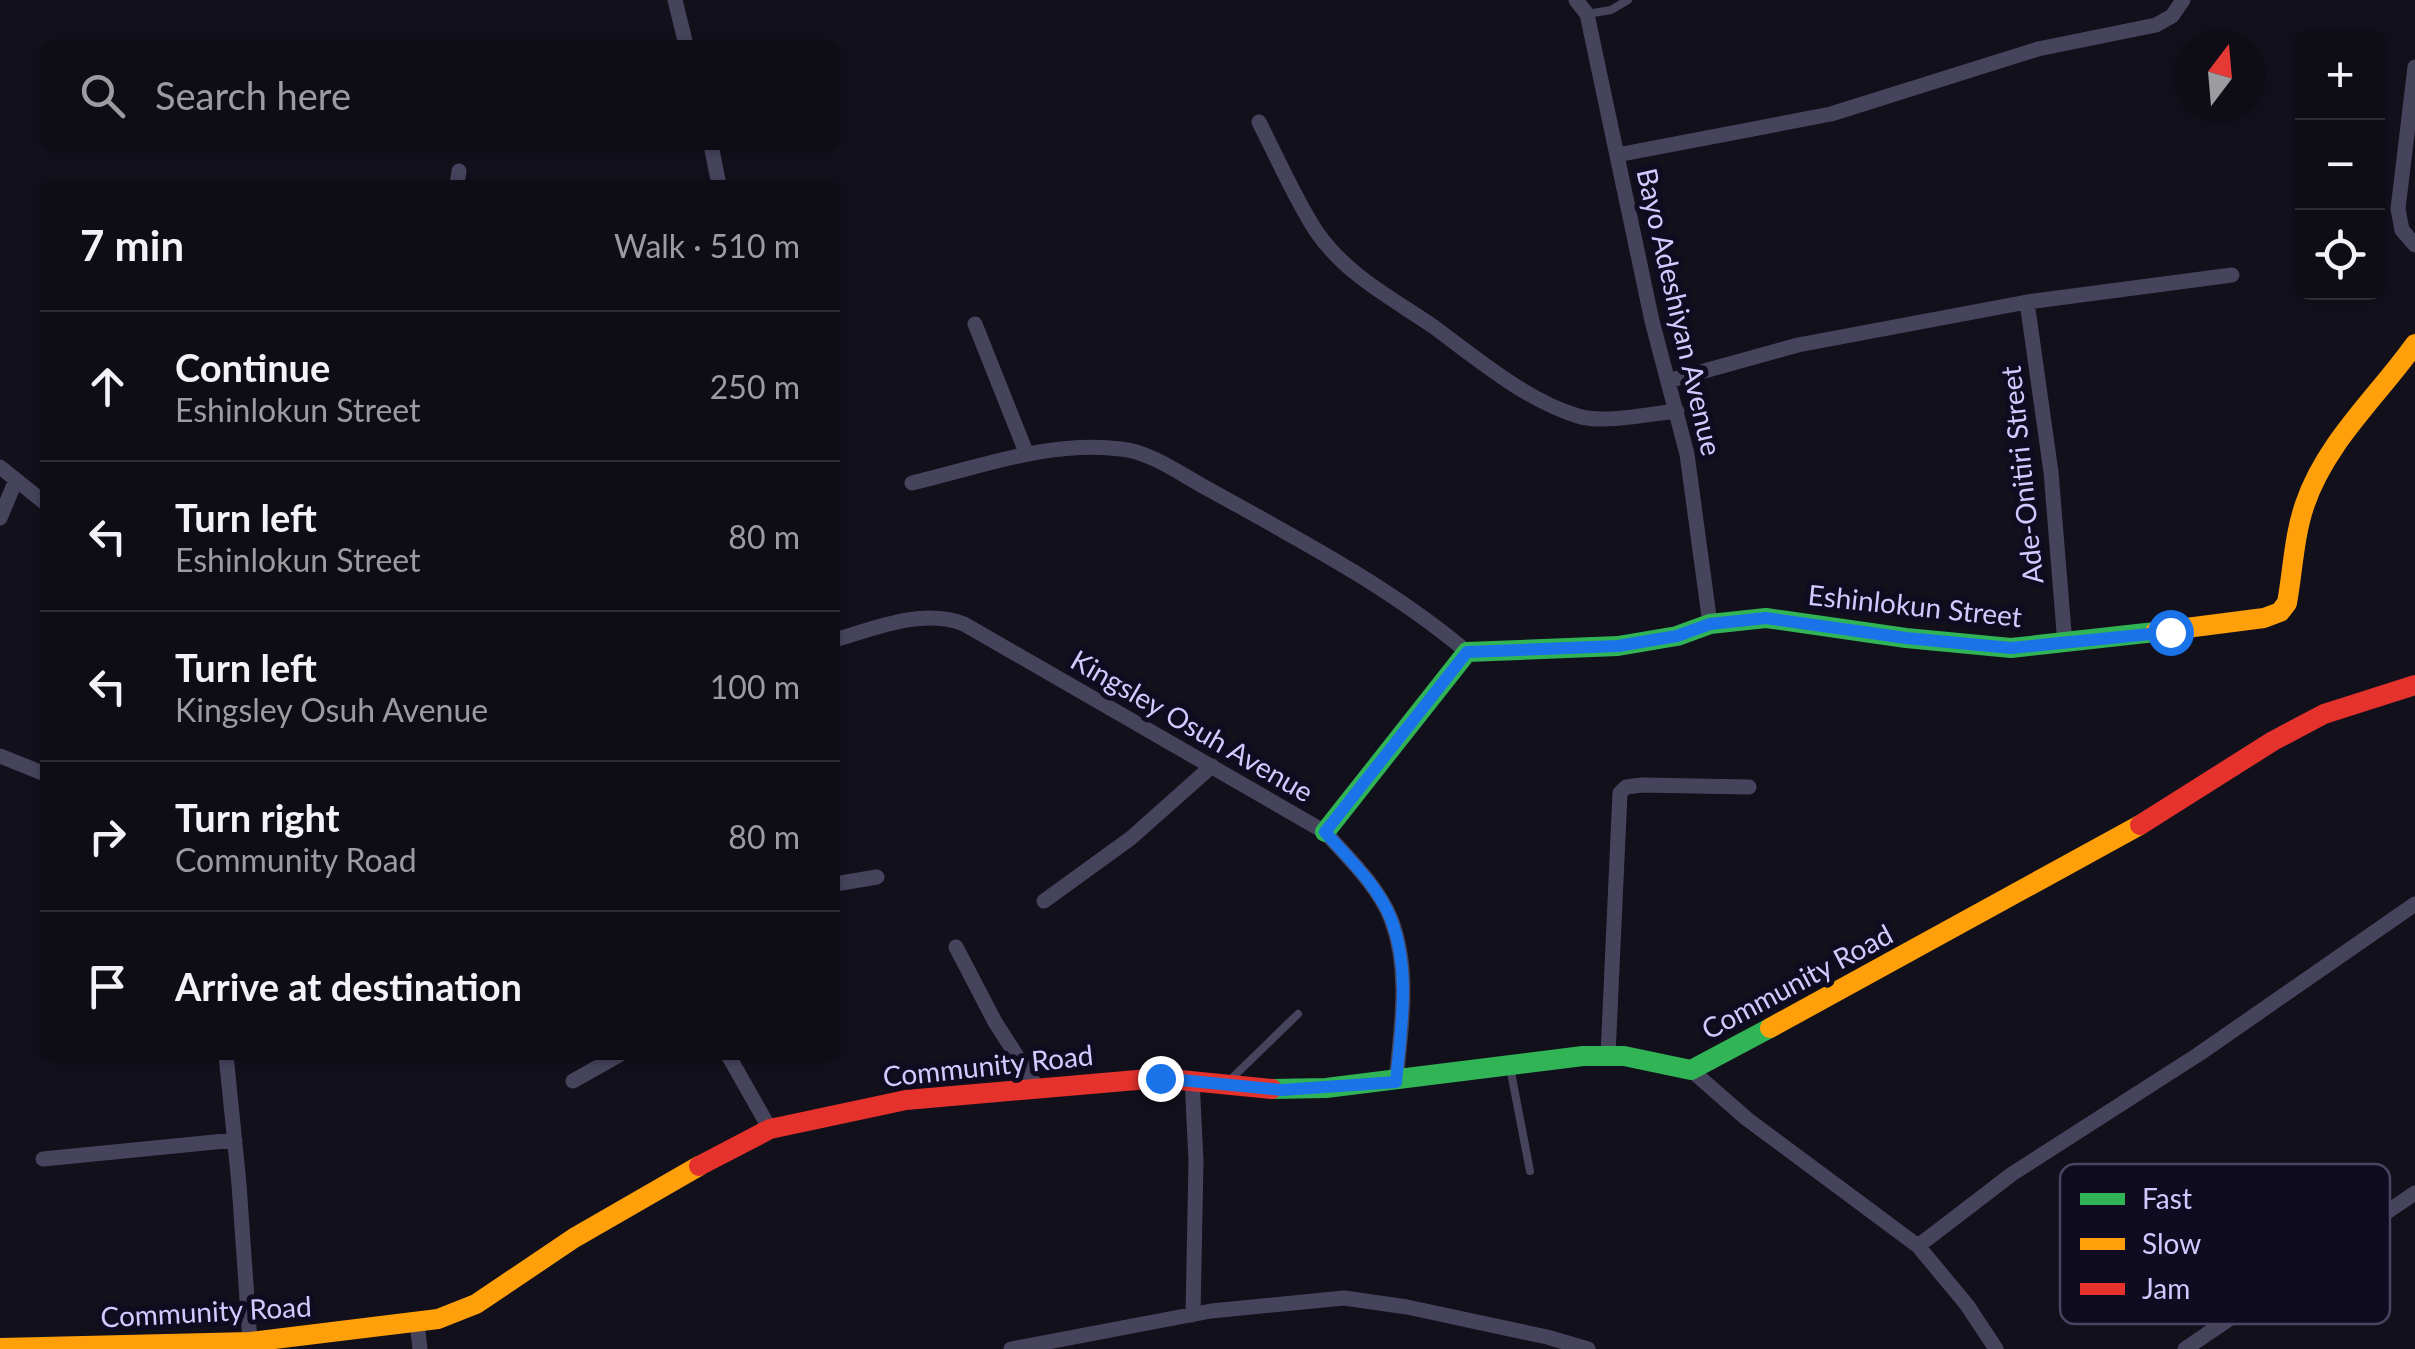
<!DOCTYPE html>
<meta charset="utf-8">
<style>
body{margin:0;font-family:Lato,sans-serif;background:#1c1a22;color:#f1f3f6}
.controls{position:absolute;right:30px;top:30px;display:grid;overflow:hidden;border-radius:15px;box-shadow:0 2px 8px #0004}
.controls button{width:90px;height:90px;display:grid;place-items:center;padding:0;border:0;border-bottom:2px solid #2e2c34;background:#0e0c14;color:#f1f3f6;font:50px sans-serif}
.compass{position:absolute;left:2175px;top:30px;width:90px;height:90px;border-radius:50%;background:#0e0c14;box-shadow:0 2px 8px #0004;rotate:16deg}
.stop{position:absolute;width:30px;height:30px;margin:-22px;border:8px solid #1a73e8;border-radius:50%;background:#fff}
.stop.end{background:#1a73e8;border-color:#fff;box-shadow:0 2px 10px #0008}
.list{margin:0;padding:0;list-style:none}
h2{display:flex;justify-content:space-between;align-items:center;height:130px;margin:0;padding:0 40px;font-size:42px}
h2 small{font-size:32px;font-weight:400;color:#9b9ba0}
.list li{display:grid;grid-template-columns:65px 1fr auto;gap:30px;align-items:center;box-sizing:border-box;height:150px;padding:0 40px;border-top:2px solid #2e2c34}
.list b{display:block;font-size:38px;white-space:nowrap}
.list p{margin:0;font-size:32px;white-space:nowrap;color:#9b9ba0}
.list em{font-size:32px;font-style:normal;color:#9b9ba0}
.icon{flex:none;width:55px;height:55px;fill:none;stroke:currentColor;stroke-width:2;stroke-linecap:round;stroke-linejoin:round}
.map{position:relative;flex:none;width:2415px;height:1349px;overflow:hidden}
.search{position:absolute;background:#0e0c14;box-shadow:0 2px 8px #0004;left:40px;top:40px;width:800px;height:110px;display:flex;align-items:center;gap:25px;box-sizing:border-box;padding:0 35px;border-radius:15px;color:#9b9ba0;font-size:38px}
.panel{position:absolute;background:#0e0c14;box-shadow:0 2px 8px #0004;left:40px;top:180px;width:800px;height:880px;border-radius:15px}
.map>svg:first-child{display:block}
.lines{fill:none;stroke-linecap:round;stroke-linejoin:round}
.lane{stroke:#46445d;stroke-width:8}
.street{stroke:#46445d;stroke-width:15}
.fast{stroke:#30b455;stroke-width:20}
.slow{stroke:#ff9f0a;stroke-width:20}
.jam{stroke:#e5322d;stroke-width:20}
.route{stroke:#1a73e8;stroke-width:12}
.labels{text-anchor:middle;stroke-width:10;stroke-linejoin:round;paint-order:stroke}
.street-label{font-size:28px;fill:#d2caff;stroke:#0f0b20}
.key{fill:#0f0b20;stroke:#4a4463;stroke-width:2.5}
.key-label{font-size:28px;fill:#d2caff}
</style>
<div class="map">
<svg width="2415" height="1349" viewBox="0 0 2415 1349">
<rect width="100%" height="100%" fill="#12101b"/>
<g class="lines">
<!-- lane -->
<path class="lane" d="M1587 14 1611 10 1628 0
M1510 1067 1530 1171
M1230 1080 1298 1014"/>
<!-- street -->
<path class="street" d="M675 0 686 45
M1576 0 1587 14 1652 321 1687 454 1710 624
M2415 67 2398 209 2402 230 2415 245
M1259 122C1277 157 1294 197 1316 231 1346 275 1392 298 1434 327 1476 358 1527 401 1578 416 1603 424 1650 414 1677 411
M711 145 719 185
M1617 155 1831 114 2038 49 2156 25 2172 16 2183 0
M457 185 459 171
M2027 302 2051 472 2065 644
M975 324 1026 452
M1668 381 1798 345 2027 302 2232 275
M0 467 45 503
M912 483C981 467 1049 440 1121 449 1152 452 1183 476 1210 490 1298 539 1390 587 1467 652
M0 518 16 480
M835 640C876 628 922 608 964 624L1325 832C1348 858 1378 886 1391 919 1411 971 1401 1028 1396 1081
M0 756 45 774
M835 884 877 877
M1044 901 1131 838 1212 766
M956 947 995 1022 1038 1089
M226 1055 239 1184 250 1342
M728 1055 770 1129
M1608 1055 1620 793 1626 787 1642 785 1749 787
M1691 1070 1747 1119 1918 1246 1967 1305 1996 1349
M1192 1079 1196 1161 1193 1315
M573 1081 619 1055
M43 1159 235 1140
M1918 1246 2012 1174 2199 1054 2415 904
M417 1323 420 1349
M1011 1349 1211 1311 1344 1298 1407 1307 1547 1337 1588 1349
M2185 1349 2415 1193"/>
<!-- fast -->
<path class="fast" d="M1325 832 1467 652 1618 646 1677 636 1710 624 1766 618 1906 638 2011 648 2155 632
M1272 1089 1326 1088 1583 1056H1624L1691 1070 1770 1028"/>
<!-- slow -->
<path class="slow" d="M2155 632 2264 618 2280 612 2287 603C2293 570 2294 535 2305 504 2326 442 2378 396 2415 344
M1770 1028 2140 825
M0 1348 250 1342 438 1319 476 1304 574 1238 699 1166"/>
<!-- jam -->
<path class="jam" d="M2140 825 2273 741 2324 714 2415 685
M699 1166 770 1129 906 1100 1160 1078 1272 1089"/>
</g>
<g class="lines">
<!-- route -->
<path class="route" d="M1160 1078 1282 1090 1396 1082C1401 1028 1411 971 1391 919 1378 886 1348 858 1325 832L1467 652 1618 646 1677 636 1710 624 1766 618 1906 638 2011 648 2170 632"/>
</g>
<g class="labels">
<!-- street labels -->
<g class="street-label">
<text transform="translate(1679 312) rotate(77)" y="10">Bayo Adeshiyan Avenue</text>
<text transform="translate(2022 475) rotate(-96)" y="10">Ade-Onitiri Street</text>
<text transform="translate(1915 606) rotate(6)" y="10">Eshinlokun Street</text>
<text transform="translate(1192 726) rotate(30)" y="10">Kingsley Osuh Avenue</text>
<text transform="translate(1797 982) rotate(-28)" y="10">Community Road</text>
<text transform="translate(988 1066) rotate(-6)" y="10">Community Road</text>
<text transform="translate(206 1312) rotate(-3)" y="10">Community Road</text>
</g>
</g>
<!-- legend -->
<rect x="2060" y="1164" width="330" height="160" rx="15" class="key"/>
<rect x="2080" y="1193" width="45" height="12" fill="#30b455"/>
<rect x="2080" y="1238" width="45" height="12" fill="#ff9f0a"/>
<rect x="2080" y="1283" width="45" height="12" fill="#e5322d"/>
<g class="key-label">
<text x="2142" y="1209">Fast</text>
<text x="2142" y="1254">Slow</text>
<text x="2142" y="1299">Jam</text>
</g>
</svg>
<div class="controls">
<button>+</button>
<button>−</button>
<button><svg class="icon" aria-label="locate" viewBox="0 0 24 24"><circle cx="12" cy="12" r="6"/><path d="M12 2v4M12 18v4M2 12h4M18 12h4"/></svg></button>
</div>
<svg class="compass" viewBox="-18 -18 36 36"><path d="M0-13l5 13h-10z" fill="#e53935"/><path d="M0 13l5-13h-10z" fill="#9b9ba0"/></svg>
<div class="stop" style="left:2170px;top:632px"></div>
<div class="stop end" style="left:1160px;top:1078px"></div>
<div class="search"><svg class="icon" aria-label="search" viewBox="0 0 24 24"><circle cx="10" cy="10" r="6"/><path d="M15 15l6 6"/></svg>Search here</div>
<section class="panel">
<h2>7 min<small>Walk · 510 m</small></h2>
<ul class="list">
<li><svg class="icon" aria-label="ahead" viewBox="0 0 24 24"><path d="M12 20V5M6 11l6-6 6 6"/></svg><div><b>Continue</b><p>Eshinlokun Street</p></div><em>250 m</em></li>
<li><svg class="icon" aria-label="left" viewBox="0 0 24 24"><path d="M17 20v-9H6M10 6l-5 5 5 5"/></svg><div><b>Turn left</b><p>Eshinlokun Street</p></div><em>80 m</em></li>
<li><svg class="icon" aria-label="left" viewBox="0 0 24 24"><path d="M17 20v-9H6M10 6l-5 5 5 5"/></svg><div><b>Turn left</b><p>Kingsley Osuh Avenue</p></div><em>100 m</em></li>
<li><svg class="icon" aria-label="right" viewBox="0 0 24 24"><path d="M7 20v-9h11M14 6l5 5-5 5"/></svg><div><b>Turn right</b><p>Community Road</p></div><em>80 m</em></li>
<li><svg class="icon" aria-label="arrive" viewBox="0 0 24 24"><path d="M6 21V4h12l-3 4 3 4H6"/></svg><div><b>Arrive at destination</b></div></li>
</ul>
</section>
</div>
